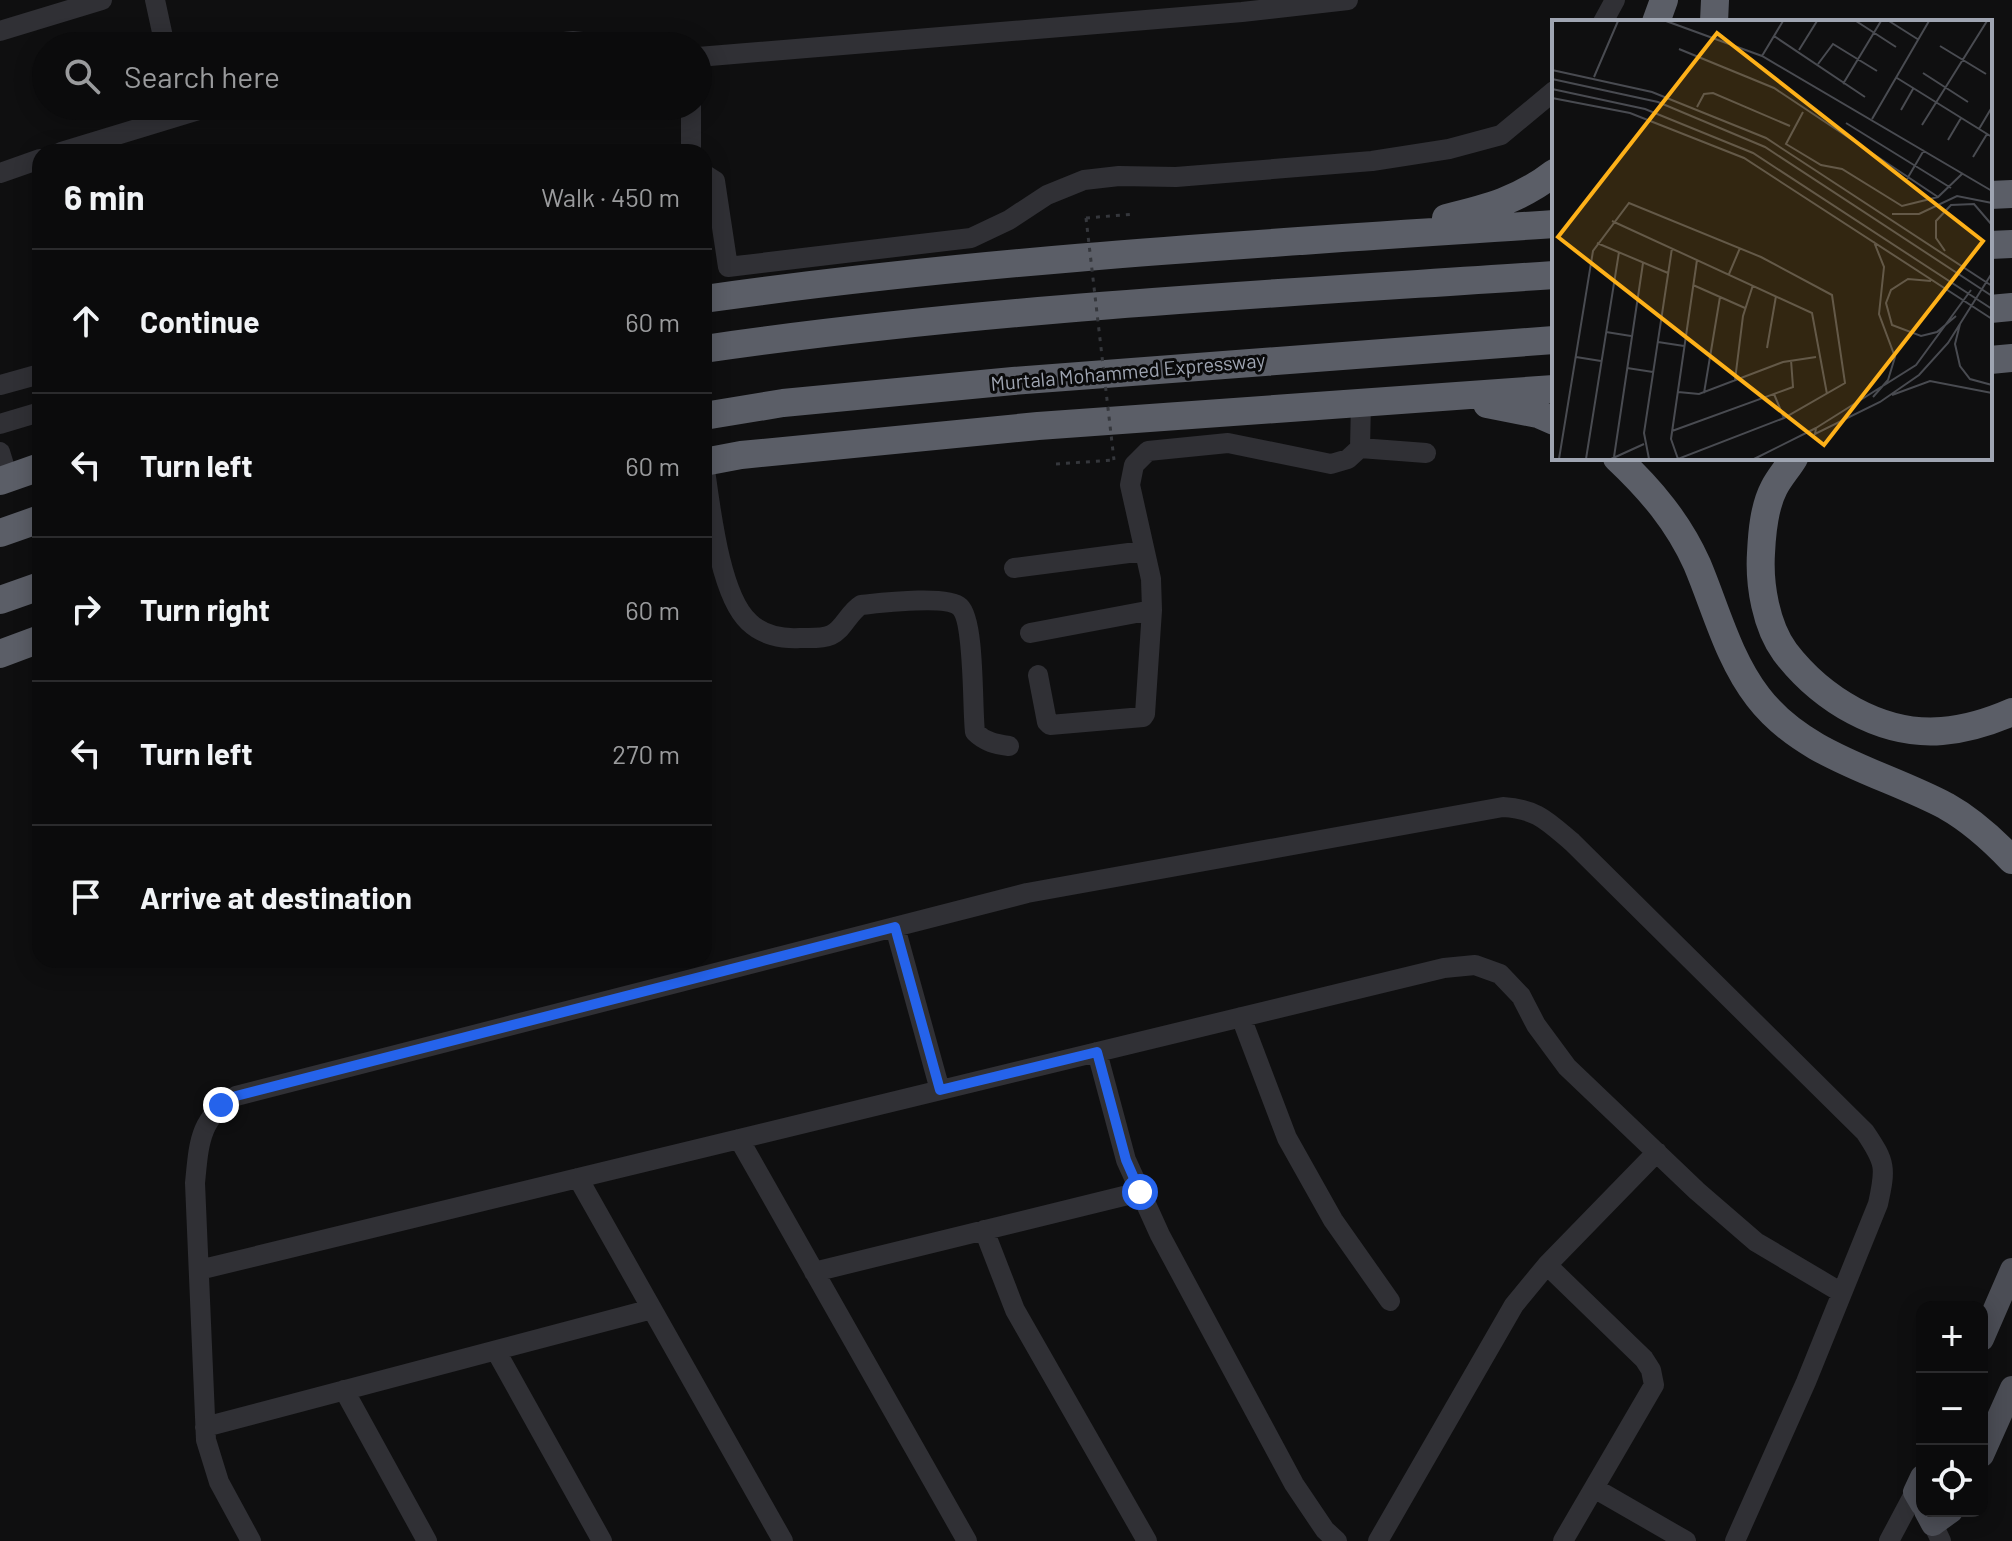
<!DOCTYPE html>
<meta charset="utf-8">
<style>
body{margin:0;font-family:Barlow,sans-serif;background:#141415;color:#f1f3f6}
.controls{position:absolute;right:24px;bottom:24px;display:grid;overflow:hidden;border-radius:16px;box-shadow:0 4px 20px #0003}
.controls button{width:72px;height:72px;display:grid;place-items:center;padding:0;border:0;border-bottom:2px solid #2b2b2d;background:#0b0b0c;color:#f1f3f6;font:40px sans-serif}
.stop{position:absolute;width:24px;height:24px;margin:-18px;border:6px solid #2563eb;border-radius:50%;background:#fff}
.stop.end{background:#2563eb;border-color:#fff;box-shadow:0 2px 8px #0008}
.list{margin:0;padding:0;list-style:none}
h2{display:flex;justify-content:space-between;align-items:center;height:104px;margin:0;padding:0 32px;font-size:34px}
h2 small{font-size:26px;font-weight:400;color:#9a9b9d}
.list li{display:grid;grid-template-columns:52px 1fr auto;gap:24px;align-items:center;box-sizing:border-box;height:144px;padding:0 32px;border-top:2px solid #2b2b2d}
.list b{display:block;font-size:30px;white-space:nowrap}
.list em{font-size:26px;font-style:normal;color:#9a9b9d}
.icon{flex:none;width:44px;height:44px;fill:none;stroke:currentColor;stroke-width:2;stroke-linecap:round;stroke-linejoin:round}
.map{position:relative;flex:none;width:2012px;height:1541px;overflow:hidden}
.search{position:absolute;background:#0b0b0c;box-shadow:0 4px 20px #0003;left:32px;top:32px;width:680px;height:88px;display:flex;align-items:center;gap:20px;box-sizing:border-box;padding:0 28px;border-radius:44px;color:#9a9b9d;font-size:30px}
.panel{position:absolute;background:#0b0b0c;box-shadow:0 4px 20px #0003;left:32px;top:144px;width:680px;height:824px;border-radius:24px}
.map>svg:first-child{display:block}
.lines{fill:none;stroke-linecap:round;stroke-linejoin:round}
.path{stroke:#35373c;stroke-width:3;stroke-dasharray:4 6;stroke-linecap:butt}
.minor{stroke:#303035;stroke-width:20}
.major{stroke:#4b4d55;stroke-width:24}
.highway{stroke:#5b5e67;stroke-width:28}
.path-bridge{stroke:#35373c;stroke-width:3;stroke-dasharray:4 6;stroke-linecap:butt}
.route{stroke:#2563eb;stroke-width:10}
.labels{text-anchor:middle;stroke-width:6;stroke-linejoin:round;paint-order:stroke}
.street-label{font-size:20px;fill:#9fa5b2;stroke:#0a0a0b}
.inset-road{fill:none;stroke:#494b51;stroke-width:2}
.view{fill:#feb119;fill-opacity:0.15;stroke:#feb119;stroke-width:4}
.inset-edge{fill:none;stroke:#9fa5b2;stroke-width:4}
</style>
<div class="map">
<svg width="2012" height="1541" viewBox="0 0 2012 1541">
<rect width="100%" height="100%" fill="#0f0f10"/>
<g class="lines">
<!-- path -->
<path class="path" d="M1086 218 1135 214
M1056 464 1114 460"/>
<!-- minor -->
<path class="minor" d="M155 0 165 46
M1603 22 1615 0
M0 31 102 0
M528 46 573 41 621 46
M698 57 1242 12 1348 0
M61 152 212 106
M691 152V106
M0 173 40 159
M704 174 715 181 728 267 971 238 1009 220 1047 195 1084 180 1119 176 1176 177 1372 161 1449 149 1501 135 1554 91
M0 385 40 374
M0 424 40 412
M1360 448 1426 453
M0 452 8 478
M704 463C710 503 719 595 749 622 762 635 782 639 800 638 810 638 822 639 831 635 844 629 848 613 861 605 881 603 947 595 960 607 975 621 972 708 975 732 985 742 995 744 1009 746
M1014 568 1144 551
M1030 633 1152 610
M1038 675 1047 722 1050 725 1143 717 1145 714 1152 610 1151 579 1130 485 1134 465 1148 451 1228 443 1331 464 1348 459 1360 448 1361 402
M895 927 940 1090
M1241 1017 1287 1138 1333 1220 1390 1301
M1097 1052 1126 1160 1160 1235 1294 1484 1325 1530 1337 1541
M739 1139 967 1541
M578 1178 783 1541
M984 1230 1015 1310 1147 1541
M1547 1265 1644 1359 1651 1370 1654 1385 1563 1541
M199 1270 1444 968 1475 965 1500 974 1521 996 1536 1025 1567 1067 1697 1191 1756 1242 1842 1293
M814 1272 1140 1192
M496 1351 602 1541
M344 1390 427 1541
M205 1427 652 1309
M1594 1488 1686 1541
M1933 1524 1941 1541
M251 1541 219 1482 206 1440 195 1183C199 1143 199 1118 236 1096L1027 893 1503 807C1537 809 1547 821 1572 842L1865 1132C1886 1163 1886 1168 1878 1204L1806 1382 1735 1541
M1378 1541 1514 1305 1547 1265 1657 1152
M1889 1541 1915 1492"/>
<!-- major -->
<path class="major" d="M1982 1339 2012 1270
M1982 1455 2012 1388
M1922 1477 1915 1492 1922 1504
M1926 1511 1933 1524 1951 1511"/>
<!-- highway -->
<path class="highway" d="M1656 22 1664 0
M1714 22 1715 0
M1990 195 2012 194
M1446 218C1488 208 1519 200 1554 173
M1990 245 2012 244
M704 299C985 259 1271 243 1554 224
M1990 309 2012 307
M704 349C985 308 1271 294 1554 275
M1990 360 2012 358
M1487 404 1538 414 1554 421
M704 416 783 403 1013 381 1554 340
M1617 458C1651 490 1678 522 1697 564 1716 609 1728 658 1758 697 1804 757 1882 772 1946 806 1971 820 1992 839 2012 860
M1794 458C1788 468 1779 478 1774 488 1764 507 1762 532 1761 553 1759 585 1766 626 1785 652 1821 699 1881 736 1942 731 1967 729 1989 722 2012 712
M704 462 741 455 1038 426 1554 389
M0 481 40 467
M0 533 40 519
M0 600 40 586
M0 654 40 639"/>
<!-- path-bridge -->
<path class="path-bridge" d="M1086 218 1114 460"/>
</g>
<g class="lines">
<!-- route -->
<path class="route" d="M221 1105 236 1096 895 927 940 1090 1097 1052 1126 1160 1140 1192"/>
</g>
<g class="labels">
<!-- street labels -->
<g class="street-label">
<text transform="translate(1128 372) rotate(-5)" y="7">Murtala Mohammed Expressway</text>
</g>
</g>
<!-- overview -->
<g transform="translate(1552 20)">
<rect width="440" height="440" fill="#0f0f10"/>
<path class="inset-road" d="M114 1 210 36 440 171M304 1 344 27M337 1 367 20M222 16 313 77M388 26 434 54M127 29 222 68 386 177M247 30 265 1M210 36 231 1M266 44 281 24 325 51M0 50 100 72 214 118 440 266M371 53 416 82M42 57 66 1M345 58 440 117M0 59 106 82 213 127 440 276M291 64 329 1M0 69 93 89 201 133 440 289M0 78 78 93 192 138 440 299M145 87 152 74 161 73 238 106M349 90 361 69M251 92 234 124 269 145 290 149 350 186 386 177 411 153M320 99 377 1M294 103 399 168M370 105 435 1M427 109 440 87M396 120 409 98M421 137 435 114M355 159 372 130M340 194H367L405 176 440 183M60 201 260 293 275 374M45 223 116 253M393 231 384 218V201L399 185 422 184 440 205M177 254 188 228M379 261 356 259 339 270 334 283 340 305 369 316 385 312 404 296M141 265 193 288M419 270 364 345 264 408 263 414 328 382 367 355 396 323 440 253M408 304 403 324 408 346 418 359 440 365M54 312 79 316M106 322 132 326M215 328 224 276M24 337 49 341M75 348 101 352M183 360 191 296 201 265M126 372 147 374 231 342 264 337M152 373 168 277M222 374 232 398M340 375 378 361 440 373M321 377 336 360 343 337 327 294 332 247 322 222M120 411 241 367 239 340M62 437 91 243M7 439 41 231 77 183 209 237 280 275 293 363 232 398 126 439 119 419 145 240M34 439 67 232M59 439 92 424M97 439 92 413 120 228M202 439 264 408"/>
<path class="view" d="M165 13 431 221 272 425 6 217Z"/>
<rect width="440" height="440" class="inset-edge"/>
</g>
</svg>
<div class="controls">
<button>+</button>
<button>−</button>
<button><svg class="icon" aria-label="locate" viewBox="0 0 24 24"><circle cx="12" cy="12" r="6"/><path d="M12 2v4M12 18v4M2 12h4M18 12h4"/></svg></button>
</div>
<div class="stop" style="left:1140px;top:1192px"></div>
<div class="stop end" style="left:221px;top:1105px"></div>
<div class="search"><svg class="icon" aria-label="search" viewBox="0 0 24 24"><circle cx="10" cy="10" r="6"/><path d="M15 15l6 6"/></svg>Search here</div>
<section class="panel">
<h2>6 min<small>Walk · 450 m</small></h2>
<ul class="list">
<li><svg class="icon" aria-label="ahead" viewBox="0 0 24 24"><path d="M12 20V5M6 11l6-6 6 6"/></svg><div><b>Continue</b></div><em>60 m</em></li>
<li><svg class="icon" aria-label="left" viewBox="0 0 24 24"><path d="M17 20v-9H6M10 6l-5 5 5 5"/></svg><div><b>Turn left</b></div><em>60 m</em></li>
<li><svg class="icon" aria-label="right" viewBox="0 0 24 24"><path d="M7 20v-9h11M14 6l5 5-5 5"/></svg><div><b>Turn right</b></div><em>60 m</em></li>
<li><svg class="icon" aria-label="left" viewBox="0 0 24 24"><path d="M17 20v-9H6M10 6l-5 5 5 5"/></svg><div><b>Turn left</b></div><em>270 m</em></li>
<li><svg class="icon" aria-label="arrive" viewBox="0 0 24 24"><path d="M6 21V4h12l-3 4 3 4H6"/></svg><div><b>Arrive at destination</b></div></li>
</ul>
</section>
</div>
